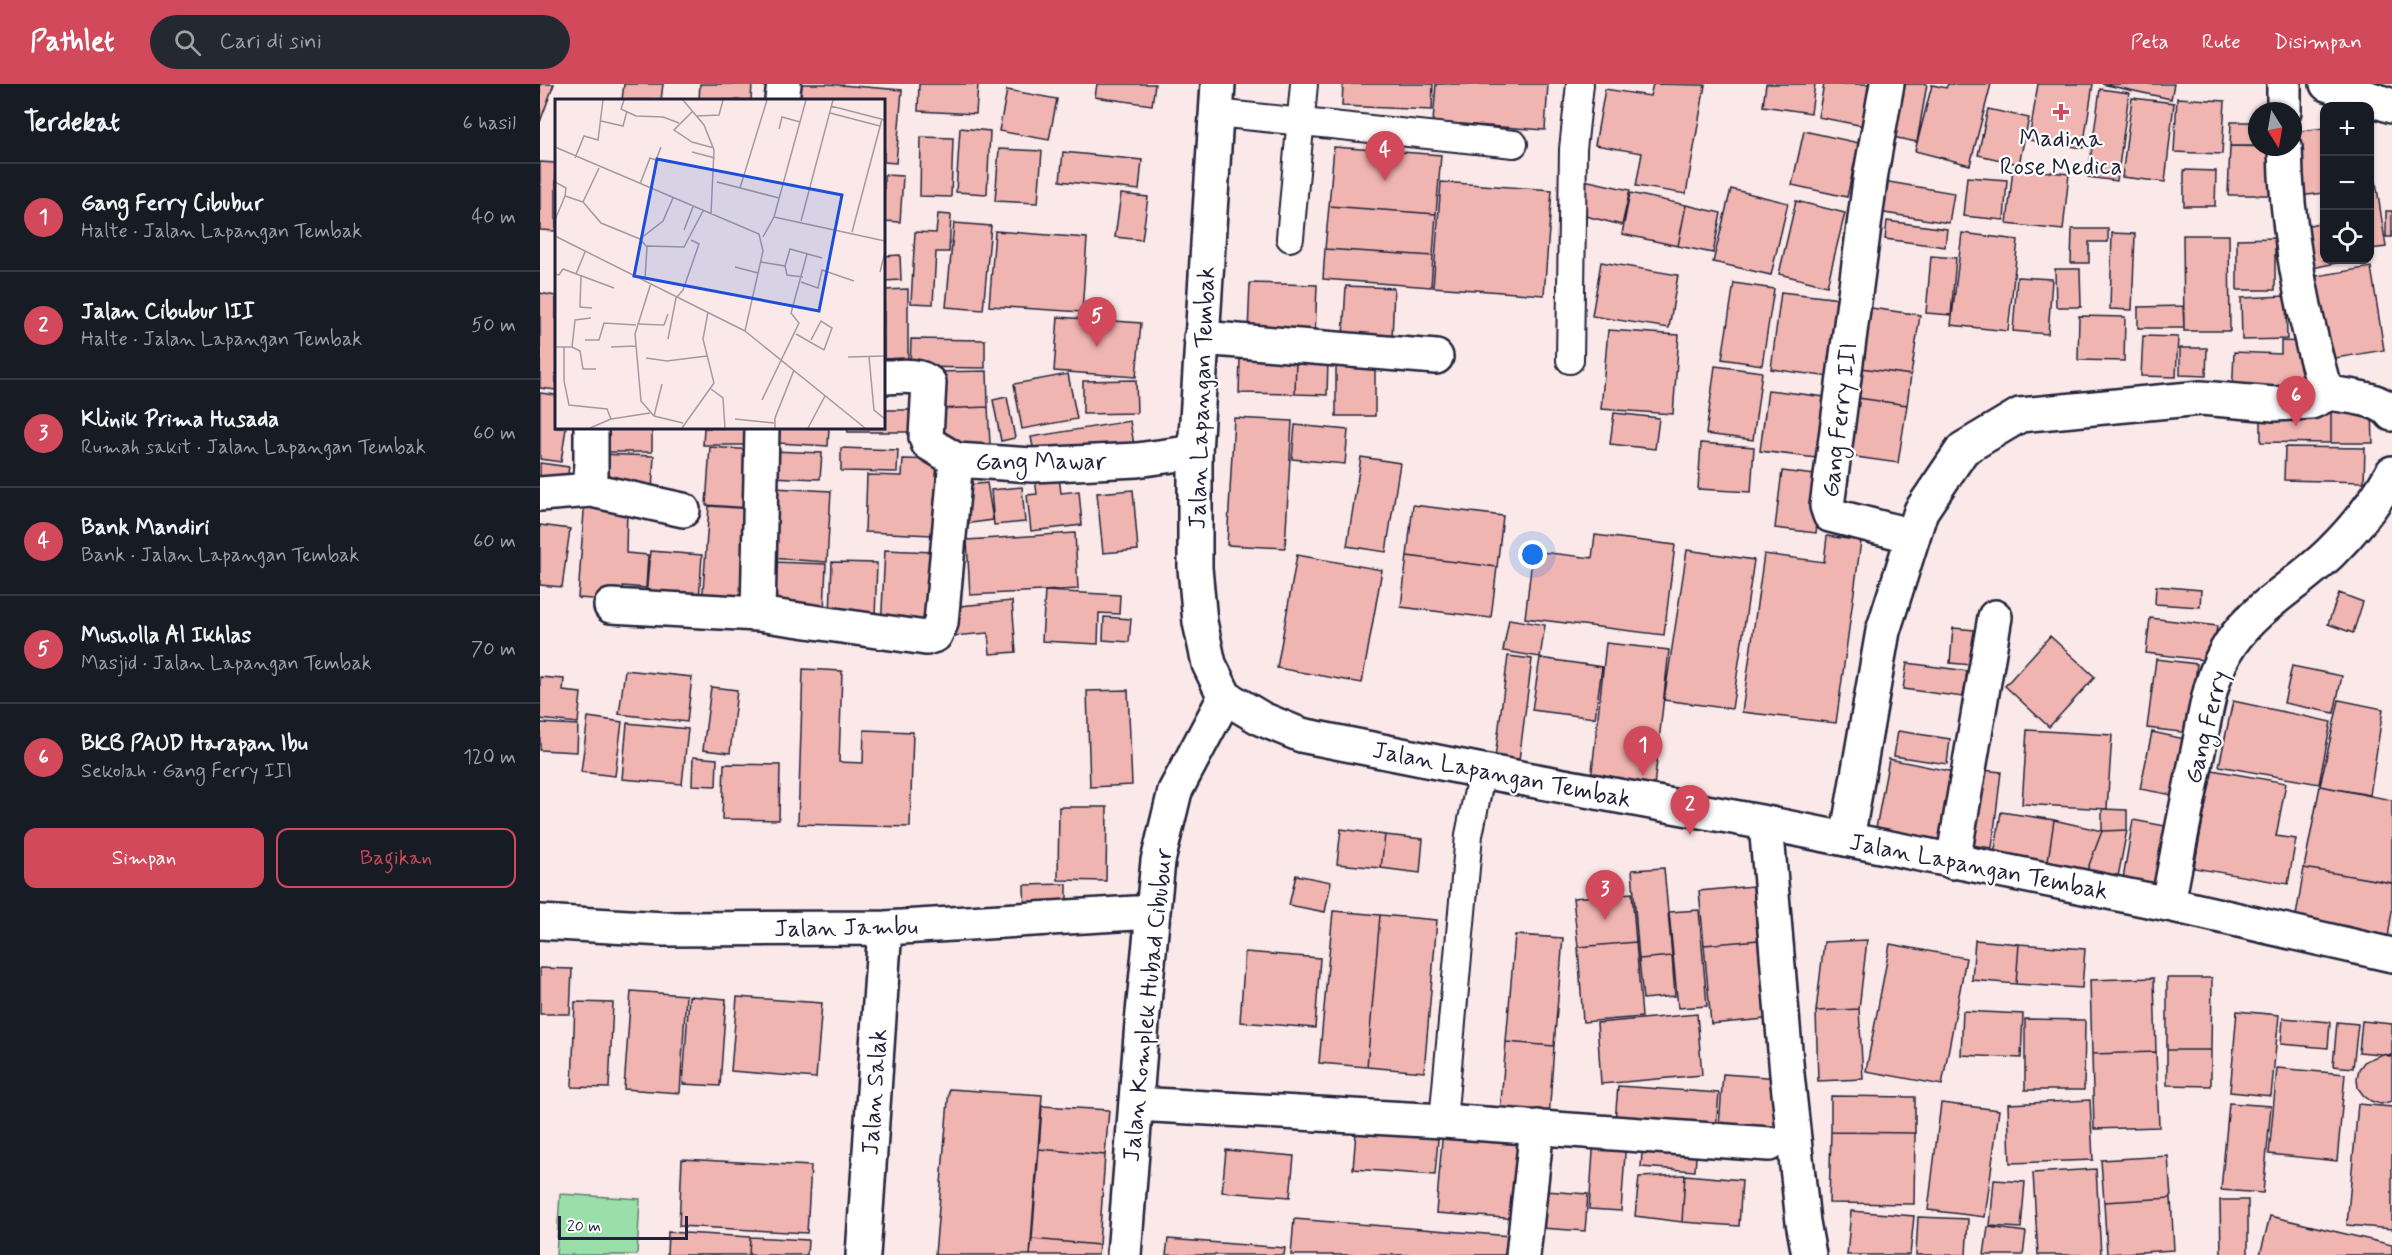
<!DOCTYPE html>
<html lang="id">
<meta charset="utf-8">
<style>
body{margin:0;font-family:Mynerve,sans-serif;background:#242831;color:#f1f3f6}
.controls{position:absolute;right:18px;top:18px;display:grid;overflow:hidden;border-radius:12px;box-shadow:0 2px 4px #0004}
.controls button{width:54px;height:54px;display:grid;place-items:center;padding:0;border:0;border-bottom:2px solid #363941;background:#171b24;color:#f1f3f6;font:30px sans-serif}
.compass{position:absolute;left:1708px;top:18px;width:54px;height:54px;border-radius:50%;background:#171b24;box-shadow:0 2px 4px #0004;rotate:169deg}
.scale{position:absolute;left:18px;bottom:15px;width:130px;box-sizing:border-box;padding-left:6px;border:3px solid #22223b;border-top:0;font-size:16px;line-height:21px;white-space:nowrap;color:#22223b;-webkit-text-stroke:4px #fff;paint-order:stroke}
.you{position:absolute;left:993px;top:471px;width:21px;height:21px;margin:-15px;border:4px solid #fff;border-radius:50%;background:#1a73e8;box-shadow:0 0 0 9px #1a73e833}
.badge{display:grid;place-items:center;width:39px;height:39px;border-radius:50%;background:#d1495b;color:#fff;font-size:20px;font-weight:700}
.pin{position:absolute;translate:-50% -50px;filter:drop-shadow(0 2px 3px #0008)}
.pin::after{content:'';position:absolute;top:32px;width:21px;height:18px;background:inherit;clip-path:polygon(0 0,100% 0,50% 100%)}
.list{margin:0;padding:0;list-style:none}
h2{display:flex;justify-content:space-between;align-items:center;height:78px;margin:0;padding:0 24px;font-size:26px}
h2 small{font-size:20px;font-weight:400;color:#9ea1a6}
.list li{display:grid;grid-template-columns:39px 1fr auto;gap:18px;align-items:center;box-sizing:border-box;height:108px;padding:0 24px;border-top:2px solid #363941}
.list b{display:block;font-size:22px;white-space:nowrap}
.list p{margin:0;font-size:20px;white-space:nowrap;color:#9ea1a6}
.list em{font-size:20px;font-style:normal;color:#9ea1a6}
.actions{display:flex;gap:12px;padding:18px 24px}
.actions a{flex:1;padding:14px 0;border:2px solid #d1495b;border-radius:12px;text-align:center;font-size:21px;color:#d1495b}
.actions .main{background:#d1495b;color:#fff}
.icon{flex:none;width:33px;height:33px;fill:none;stroke:currentColor;stroke-width:2;stroke-linecap:round;stroke-linejoin:round}
.map{position:relative;flex:none;width:1852px;height:1171px;overflow:hidden}
header{display:flex;align-items:center;gap:36px;box-sizing:border-box;height:84px;padding:0 30px;background:#d1495b;color:#fff}
header strong{font-size:28px}
nav{display:flex;gap:33px;margin-inline-start:auto;font-size:21px}
.search{width:420px;height:54px;background:#242831;display:flex;align-items:center;gap:15px;box-sizing:border-box;padding:0 21px;border-radius:33px;color:#9ea1a6;font-size:22px}
main{display:flex}
aside{flex:1;background:#171b24}
.map>svg:first-child{display:block}
.garden{fill:#9adeaa;stroke:#5e8072;stroke-width:1.5}
.building{fill:#f0b5b1;stroke:#22223b;stroke-width:1.5}
.lines{fill:none;stroke-linecap:round;stroke-linejoin:round}
.service-casing{stroke:#22223b;stroke-width:30}
.minor-casing{stroke:#22223b;stroke-width:38}
.tertiary-casing{stroke:#22223b;stroke-width:38}
.service{stroke:#fff;stroke-width:26}
.minor{stroke:#fff;stroke-width:33}
.tertiary{stroke:#fff;stroke-width:33}
.poi-dot{fill:#d1495b;stroke:#fff;stroke-width:2}
.labels{text-anchor:middle;stroke-width:4.5;stroke-linejoin:round;paint-order:stroke}
.poi-label{font-size:24px;fill:#22223b;stroke:#fff}
.street-label{font-size:24px;fill:#22223b;stroke:#fff}
.inset-road{fill:none;stroke:#a499a3;stroke-width:1.5}
.view{fill:#1d4ed8;fill-opacity:0.15;stroke:#1d4ed8;stroke-width:3}
.inset-edge{fill:none;stroke:#22223b;stroke-width:3}
</style>
<header>
<strong>Pathlet</strong>
<div class="search"><svg class="icon" aria-label="search" viewBox="0 0 24 24"><circle cx="10" cy="10" r="6"/><path d="M15 15l6 6"/></svg>Cari di sini</div>
<nav><a>Peta</a><a>Rute</a><a>Disimpan</a></nav>
</header>
<main>
<aside>
<h2>Terdekat<small>6 hasil</small></h2>
<ul class="list">
<li><span class="badge">1</span><div><b>Gang Ferry Cibubur</b><p>Halte · Jalan Lapangan Tembak</p></div><em>40 m</em></li>
<li><span class="badge">2</span><div><b>Jalan Cibubur III</b><p>Halte · Jalan Lapangan Tembak</p></div><em>50 m</em></li>
<li><span class="badge">3</span><div><b>Klinik Prima Husada</b><p>Rumah sakit · Jalan Lapangan Tembak</p></div><em>60 m</em></li>
<li><span class="badge">4</span><div><b>Bank Mandiri</b><p>Bank · Jalan Lapangan Tembak</p></div><em>60 m</em></li>
<li><span class="badge">5</span><div><b>Musholla Al Ikhlas</b><p>Masjid · Jalan Lapangan Tembak</p></div><em>70 m</em></li>
<li><span class="badge">6</span><div><b>BKB PAUD Harapan Ibu</b><p>Sekolah · Gang Ferry III</p></div><em>120 m</em></li>
</ul>
<div class="actions"><a class="main">Simpan</a><a>Bagikan</a></div>
</aside>
<div class="map">
<svg width="1852" height="1171" viewBox="0 0 1852 1171">
<rect width="100%" height="100%" fill="#fae9e8"/>
<filter id="ink" filterUnits="userSpaceOnUse"><feTurbulence type="fractalNoise" baseFrequency=".0167" numOctaves="2"/><feDisplacementMap in="SourceGraphic" scale="12" xChannelSelector="R" yChannelSelector="G"/><feConvolveMatrix kernelMatrix="1 2 1 2 8 2 1 2 1" color-interpolation-filters="sRGB"/></filter>
<g filter="url(#ink)">
<!-- garden -->
<path class="garden" d="M20 1110 100 1115 97 1171H16Z"/>
<!-- building -->
<path class="building" d="M0 0H14L0 38Z
M84 0H123L121 16H82Z
M160 0H212L211 16H159Z
M250 0H288L362 6 356 79 344 78V16H249Z
M379 0H438L436 30 378 27Z
M557 0H615L612 21 555 13Z
M803 0H893L892 26 802 22Z
M896 0H1008L1005 46 893 38Z
M1113 0 1165 1 1146 110 1096 102 1102 69 1055 61 1065 5 1110 12Z
M1226 0H1275L1271 29 1223 22Z
M1284 0H1332L1324 42 1278 33Z
M1350 0H1387L1377 58 1342 51Z
M1408 0H1451L1430 81 1375 67 1392 1 1406 4Z
M1498 0H1553L1543 64 1489 56Z
M1562 0H1634L1631 15Z
M1560 5 1589 9 1577 97 1548 93Z
M467 6 517 15 509 56 459 47Z
M1592 14 1634 19 1625 98 1582 93Z
M1637 14 1685 17 1682 70 1634 68Z
M1448 25 1489 34 1479 80 1438 71Z
M1691 38H1717V62H1690Z
M420 44 450 47 447 110 416 108Z
M1784 44V109L1759 112 1753 48Z
M1264 47 1319 59 1307 113 1252 101Z
M381 53 413 54 411 113 380 112Z
M1690 62 1739 63 1737 111H1688Z
M794 63 901 71 896 130 789 122Z
M459 65 502 67 498 119 455 117Z
M523 68 602 76 599 106 520 97Z
M0 78 16 79V147L0 146Z
M1473 84 1529 90 1523 146 1467 140Z
M1830 85H1834L1846 163 1830 165Z
M1644 86 1676 87 1675 122H1644Z
M344 91 363 92 360 138 344 137Z
M1427 93 1467 96 1464 136 1423 132Z
M1044 96 1090 106 1082 141 1037 130Z
M1343 97 1414 109 1409 139 1338 128Z
M901 98 1012 106 1004 211 893 203Z
M1191 105 1248 119 1231 191 1173 178Z
M1090 109 1146 121 1138 162 1082 150Z
M581 110 608 113 602 156 575 153Z
M1256 117 1305 129 1287 202 1239 190Z
M1146 121 1181 129 1173 169 1138 162Z
M789 122 896 130 893 172 785 165Z
M1846 127H1852V153H1846Z
M398 130 411 131 410 150 409 168H396L393 220 371 219 375 148 396 149Z
M1347 137 1407 145 1405 163 1345 155Z
M1784 138V176H1801V178L1763 186 1755 144Z
M414 139 451 142 443 226 406 223Z
M1532 145H1568V158H1549V179H1531Z
M455 147 547 154 542 228 449 222Z
M1422 149 1478 156 1468 247 1411 241Z
M1572 149 1595 150 1592 226 1570 225Z
M1643 151H1689L1690 247H1644Z
M1735 154V206H1697V155Z
M785 165 893 172 891 203 783 195Z
M360 171 361 196 344 197V172Z
M1391 172 1416 174 1411 231 1386 229Z
M1061 178 1138 191 1129 244 1052 232Z
M1831 183 1844 266 1784 276 1770 193Z
M1515 185H1540L1541 223H1516Z
M1477 193 1512 195 1508 250 1473 247Z
M710 199 777 201 775 252 708 249Z
M1194 199 1234 205 1222 281 1182 275Z
M806 202 854 204 852 256 803 253Z
M368 205V285L344 286V206Z
M1241 208 1300 215 1290 293 1231 285Z
M0 209 16 212V306L0 304Z
M1746 212 1747 255 1702 256 1701 214Z
M1317 222 1380 231 1371 291 1307 282Z
M1643 222 1644 244H1598V223Z
M1539 232 1585 233 1584 277 1538 276Z
M518 233 601 239 596 293 514 287Z
M1068 246 1139 251 1133 330 1061 325Z
M1603 252 1638 253 1636 293 1601 292Z
M371 255 445 256V284L370 283Z
M1741 257 1769 258 1766 317 1692 314 1694 268 1741 270Z
M1640 264H1667L1666 292 1640 291Z
M700 274 756 275 755 310 699 309Z
M756 275 788 276 787 311 755 310Z
M796 281H835V332H796Z
M1175 282 1222 288 1213 356 1166 350Z
M1307 282 1371 291 1367 321 1304 312Z
M447 287 448 323 395 325 394 288Z
M528 290 537 335 482 345 474 300Z
M596 296 597 329 543 330V297Z
M1228 306 1285 313 1276 374 1220 367Z
M0 309 16 311V344H26L21 378 0 375Z
M1304 312 1367 321 1358 379 1295 370Z
M467 313 475 354 461 357 453 316Z
M448 323 450 360 396 362 395 325Z
M1721 325 1791 326V359L1721 358Z
M344 326H375L376 348H308L307 344H344Z
M1791 326H1832L1833 359H1791Z
M1074 329 1119 334 1115 365 1070 360Z
M694 334 752 337 745 464 687 461Z
M590 337 594 361 496 378 491 353Z
M755 341 808 346 805 380 752 375Z
M52 344H112V368H52Z
M164 344H215V361H163Z
M240 344H289L288 362 239 359Z
M1161 359 1214 363 1211 408 1158 405Z
M170 363 214 366 210 424 166 421Z
M1745 363 1825 364 1824 398 1744 396Z
M301 364 358 366 357 388 301 387Z
M231 367 282 369 280 395 229 393Z
M58 370 114 372 112 407 56 405Z
M821 373 860 379 846 468 807 462Z
M363 375 397 376 393 451 325 448 327 391 362 392Z
M0 379 29 383 25 407 0 403Z
M1242 387 1283 392 1276 449 1235 444Z
M519 393 521 409 539 407 542 441 491 447 487 411 497 410 495 395Z
M447 399 453 436 424 440 418 402Z
M482 403 485 438 454 441 451 406Z
M233 404 291 407 287 478 229 474Z
M593 406 598 466 563 469 557 409Z
M45 413 87 422 86 469 108 471 106 504 83 502 82 517 38 514Z
M873 421 963 432 957 483 867 472Z
M169 422 213 425 207 523 162 521Z
M0 441 30 445 22 503 0 501Z
M535 449 538 505 430 511 427 456Z
M1055 451 1135 461 1124 551 985 534 993 467 1052 474Z
M1287 452 1321 457 1296 639 1202 628 1224 470 1284 478Z
M345 466 394 468 390 547 341 545Z
M1147 466 1214 476 1192 625 1124 616Z
M110 467 162 471 159 516 106 513Z
M757 471 842 486 822 599 737 584Z
M867 472 957 483 951 534 861 523Z
M232 478 286 480 284 527 230 525Z
M292 478 337 479 335 533 290 532Z
M1616 502 1661 506 1660 523 1615 520Z
M505 507 580 511 579 530 559 529 558 560 502 557Z
M1799 509 1823 518 1813 549 1788 540Z
M472 517 476 568 450 570 448 549 412 552 409 523Z
M564 533 591 535 589 558 563 556Z
M1610 534 1677 542 1672 577 1606 569Z
M969 535 1005 541 1000 573 963 567Z
M1413 544 1435 546 1432 581 1410 579Z
M1510 552 1555 593 1509 643 1465 602Z
M1066 559 1129 566 1114 703 1051 696Z
M968 572 992 575 979 676 955 674Z
M1000 574 1062 583 1055 634 992 626Z
M1616 575 1657 580 1649 649 1607 644Z
M1367 579 1427 587 1423 613 1363 605Z
M1752 582 1802 592 1794 629 1744 619Z
M263 585 302 587 299 678 323 679 324 646 373 648 370 743 258 740Z
M85 586 152 593 147 638 79 630Z
M0 593 24 595 23 607 41 609 38 639 0 635Z
M171 603 197 606 190 669 163 666Z
M588 606 592 701 550 703 547 607Z
M1799 616 1843 625 1830 711 1780 702Z
M1693 617 1791 638 1779 700 1679 682Z
M48 633 82 638 75 692 41 688Z
M0 639 38 641 37 668 0 666Z
M87 639 148 645 142 700 82 695Z
M1487 646 1572 651 1567 725 1482 720Z
M1358 647 1410 655 1407 680 1354 672Z
M1612 648 1654 657 1643 713 1600 705Z
M153 673 177 675 176 702 152 701Z
M1349 675 1414 688 1402 756 1336 744Z
M184 680 240 681 239 736 182 735Z
M1433 685 1461 688 1452 764 1424 760Z
M1672 686 1746 699 1736 752 1756 755 1748 800 1654 784Z
M1780 702 1852 716V799L1764 784Z
M519 723H567L566 797 518 796Z
M1562 725 1587 726V746L1562 747Z
M1461 728 1514 736 1506 791 1452 784Z
M1514 736 1562 747 1543 797 1506 791Z
M1593 736 1636 744 1624 808 1582 801Z
M801 745 845 751 841 784 797 780Z
M1587 746 1576 803 1543 797 1562 747Z
M845 751 883 755 880 789 841 784Z
M1124 784 1132 872 1099 875 1092 786Z
M1764 784 1852 799V827L1847 860 1754 844Z
M756 791 791 798 785 828 749 821Z
M527 800V831L485 832 484 801Z
M1213 802 1218 856 1164 861 1159 807Z
M1092 809 1096 858 1038 863 1033 814Z
M1159 826 1167 922 1138 924 1129 828Z
M793 827 840 831 827 983 779 979Z
M840 831 897 836 884 988 827 983Z
M975 851 1023 854 1014 962 966 958Z
M1218 856 1225 935 1171 940 1164 861Z
M1327 856 1319 925 1276 927 1284 858Z
M1435 856 1479 860 1476 900 1432 896Z
M1096 858 1102 933 1043 938 1038 863Z
M1350 860 1426 874 1402 1001 1326 987Z
M1479 860 1545 865 1542 904 1476 900Z
M705 868 780 874 775 944 700 938Z
M1132 872 1135 912 1103 915 1099 875Z
M0 884 32 885 30 930H0Z
M1614 894 1616 968 1552 970 1550 896Z
M1627 894H1672L1671 966H1627Z
M91 907 146 911 140 1009 84 1005Z
M149 912 186 915 180 1002 143 1000Z
M197 913 282 919 276 994 191 987Z
M35 918 73 919 69 1004 32 1003Z
M1319 925 1323 995 1278 997 1276 927Z
M1423 927 1483 930 1481 974 1421 971Z
M1697 927 1739 931 1731 1012 1690 1008Z
M1157 930 1162 991 1061 1000 1057 939Z
M1743 934 1790 938 1788 964 1741 960Z
M1485 935 1545 936 1544 1006H1485Z
M1822 937 1852 940V971L1819 968Z
M1797 938 1818 940 1813 984 1793 982Z
M966 958 1014 962 1009 1034 960 1030Z
M1627 966H1671V1002L1627 1001Z
M1616 968 1619 1043 1554 1045 1552 970Z
M1843 970 1852 973V1017L1841 1020 1831 1017 1824 1012 1818 1004 1817 994 1819 985 1825 977Z
M1737 984 1805 990 1797 1077 1729 1070Z
M1183 990 1241 994 1237 1046 1179 1042Z
M1078 1002 1179 1009 1176 1045 1075 1038Z
M409 1005 502 1011 490 1171H395Z
M1291 1012 1375 1013V1049L1291 1048Z
M1550 1016 1553 1076 1470 1079 1468 1020Z
M1401 1019 1459 1026 1445 1133 1388 1126Z
M1689 1019 1731 1022 1723 1109 1681 1106Z
M1818 1020 1852 1023V1145L1807 1141Z
M502 1022 569 1026 565 1071 499 1065Z
M817 1036 899 1043 895 1091 813 1085Z
M903 1044 985 1050 979 1135 896 1129Z
M1291 1048 1375 1049 1374 1120 1289 1119Z
M1054 1054 1086 1056 1081 1127 1049 1125Z
M1103 1055 1157 1059 1155 1087 1101 1083Z
M499 1065 565 1071 559 1161 492 1155Z
M686 1066 754 1072 750 1113 682 1108Z
M1628 1072 1631 1114 1564 1118 1561 1076Z
M142 1075 271 1082 267 1149 139 1142Z
M1556 1085 1561 1171H1498L1493 1089Z
M1145 1091 1142 1138 1095 1132 1099 1093Z
M1145 1091 1202 1096 1199 1142 1142 1138Z
M1454 1096 1485 1098 1481 1144 1450 1142Z
M1005 1107 1048 1110 1045 1147 1001 1144Z
M1631 1114 1634 1166 1567 1170 1564 1118Z
M1680 1116H1708V1171H1681Z
M1311 1127 1374 1132 1370 1171H1307Z
M1730 1132 1852 1161V1171H1720Z
M1378 1133 1428 1135 1426 1171H1376Z
M754 1135 971 1152 970 1171H751Z
M1448 1143 1486 1148 1483 1171H1444Z
M128 1148 210 1153 209 1171H127Z
M210 1153 268 1156 267 1171H209Z
M492 1155 559 1161 558 1171H490Z
M628 1155 745 1164 744 1171H626Z"/>
<g class="lines">
<defs>
<path id="service" d="M676 29 974 60
M750 154 764 0
M1030 276 1033 65 1040 0
M903 1037 929 751 942 687"/>
<path id="minor" d="M1347 0 1331 89 1287 422 1290 431 1373 452
M1744 0V27
M242 16 244 0
M1745 63C1746 142 1761 220 1782 296L1790 309C1809 313 1840 313 1852 330
M661 254 896 273
M344 293C358 293 378 289 389 299L386 353 388 359 416 376 492 381 597 376 655 368
M51 406 143 426
M0 410 51 406V344
M71 522 218 530 386 554 395 551 401 539 416 376
M218 530 222 344
M1307 755 1343 547 1381 427 1423 365 1480 331 1661 314 1734 320 1771 318 1790 309
M1413 778 1455 533
M1628 820C1637 770 1647 721 1657 672 1665 635 1669 591 1691 559 1717 521 1759 500 1791 468 1815 444 1836 418 1852 389
M0 838 124 845 345 844 612 828
M596 1020 903 1037 1229 1060
M323 1171 345 844
M584 1171 602 939 618 777 635 707 685 613
M983 1171 997 1043"/>
<path id="tertiary" d="M678 0 655 368V484L660 538 669 580 685 613 722 635 761 651 942 687 1226 739 1628 820 1852 871
M1787 0 1852 22
M1226 739 1247 990 1263 1138 1269 1171"/>
</defs>
<!-- service casing -->
<use href="#service" class="service-casing"/>
<!-- minor casing -->
<use href="#minor" class="minor-casing"/>
<!-- tertiary casing -->
<use href="#tertiary" class="tertiary-casing"/>
<!-- service -->
<use href="#service" class="service"/>
<!-- minor -->
<use href="#minor" class="minor"/>
<!-- tertiary -->
<use href="#tertiary" class="tertiary"/>
</g>
</g>
<!-- markers -->
<path class="poi-dot" d="M1518 19h6v6h6v6h-6v6h-6v-6h-6v-6h6z"/>
<g class="labels">
<!-- poi labels -->
<g class="poi-label">
<text x="1521" y="62">Madina<tspan x="1521" dy="28">Rose Medica</tspan></text>
</g>
<!-- street labels -->
<g class="street-label">
<text transform="translate(661 314) rotate(-88)" y="8">Jalan Lapangan Tembak</text>
<text transform="translate(1299 336) rotate(-83)" y="8">Gang Ferry III</text>
<text x="501" y="385">Gang Mawar</text>
<text transform="translate(1666 643) rotate(-76)" y="8">Gang Ferry</text>
<text transform="translate(962 690) rotate(11)" y="8">Jalan Lapangan Tembak</text>
<text transform="translate(1439 782) rotate(11)" y="8">Jalan Lapangan Tembak</text>
<text transform="translate(306 843) rotate(-1)" y="8">Jalan Jambu</text>
<text transform="translate(607 921) rotate(-84)" y="8">Jalan Komplek Hubad Cibubur</text>
<text transform="translate(334 1008) rotate(-86)" y="8">Jalan Salak</text>
</g>
</g>
<!-- overview -->
<g transform="translate(15 15)">
<rect width="330" height="330" fill="#fae9e8"/>
<path class="inset-road" d="M69 1 66 10 81 17 108 18 124 24M128 1 149 26 159 51 156 115M276 7 330 21M137 13 119 31 137 43 159 49M275 14 325 27M142 17 164 16 168 1M46 22 68 27 72 12M224 30 227 18 245 23M0 48 204 135 208 152 190 232 310 329M137 53 160 59M20 59 29 37 43 41 48 1M0 83 11 89 10 97 28 103M162 83 224 99M85 85 95 59 101 61 106 48M185 89 212 1M28 103 46 124 85 140M28 103 44 69M219 118 330 142M0 121 10 97M246 122 278 1M129 131 138 108M297 133 327 20M0 137 190 232M208 138 219 118 251 1M85 140 108 122 118 99M85 140 92 148 90 180M92 147 129 148 148 112M206 163 230 167 232 176 248 178M230 167 235 150 267 159M180 168 203 174M325 173 330 153M0 175 4 176 8 170 59 189M21 175 30 153M26 177 25 208 37 209M246 183 263 189 267 171 299 182M96 184 80 235 86 302 99 317 128 324M82 225 109 226 113 215M241 235 269 251 277 229 266 222 256 241M113 240 121 199 128 191 144 145 136 141M30 241H44L49 224 81 226M0 248H17L20 221 36 219M9 248V282L14 306 52 310 56 320M17 248 25 252 28 270H41M56 248 81 247M293 258 330 257M314 258 319 311 330 320M91 259 112 262 152 257M156 290 168 299 170 329M207 301 244 224 236 214 252 155M99 317 107 285M180 320 219 324M35 329 56 320 95 314M127 329 159 284 148 240 153 213M220 329V319L239 271M253 329 270 297"/>
<path class="view" d="M102 60 287 96 264 212 79 177Z"/>
<rect width="330" height="330" class="inset-edge"/>
</g>
</svg>
<div class="controls">
<button>+</button>
<button>−</button>
<button><svg class="icon" aria-label="locate" viewBox="0 0 24 24"><circle cx="12" cy="12" r="6"/><path d="M12 2v4M12 18v4M2 12h4M18 12h4"/></svg></button>
</div>
<svg class="compass" viewBox="-18 -18 36 36"><path d="M0-13l5 13h-10z" fill="#e53935"/><path d="M0 13l5-13h-10z" fill="#9ea1a6"/></svg>
<div class="scale">20 m</div>
<div class="you"></div>
<div class="pin badge" style="left:1103px;top:692px">1</div>
<div class="pin badge" style="left:1150px;top:751px">2</div>
<div class="pin badge" style="left:1065px;top:836px">3</div>
<div class="pin badge" style="left:845px;top:97px">4</div>
<div class="pin badge" style="left:557px;top:263px">5</div>
<div class="pin badge" style="left:1756px;top:342px">6</div>
</div>
</main>
